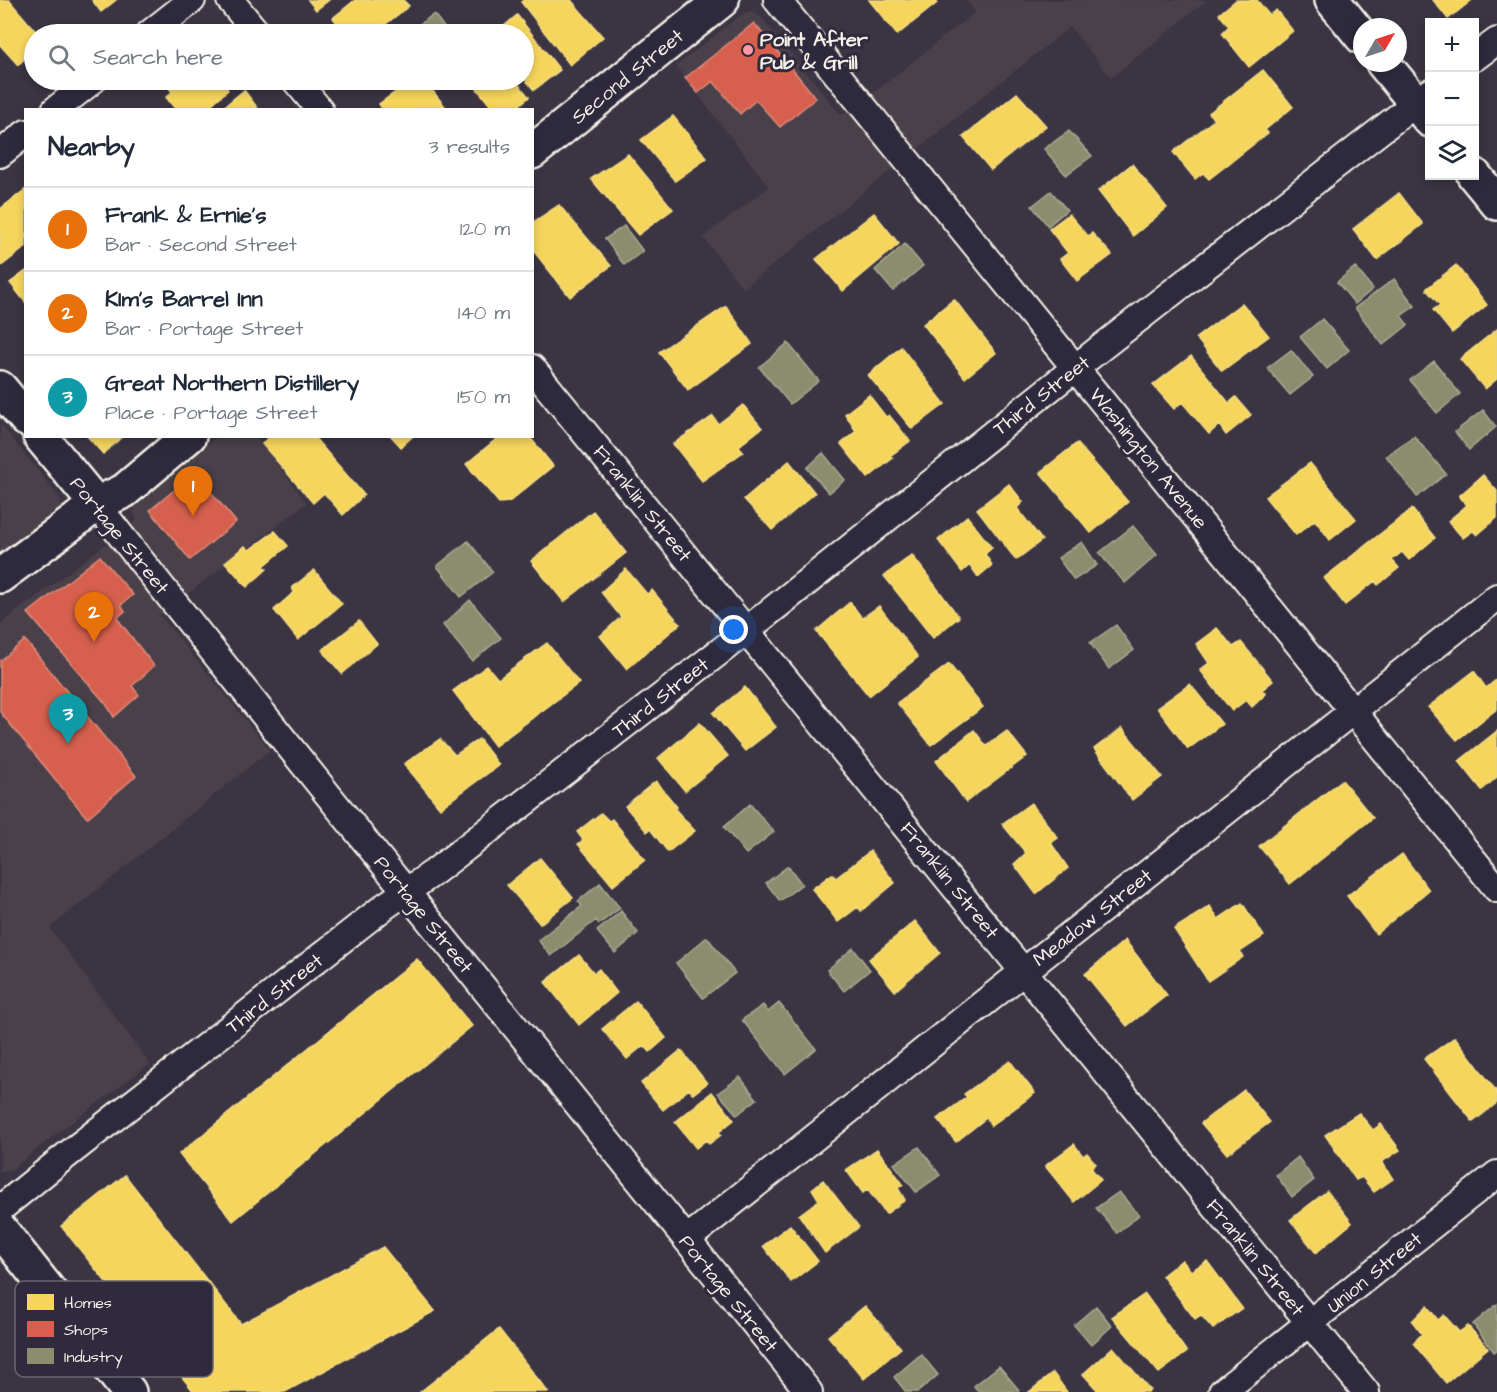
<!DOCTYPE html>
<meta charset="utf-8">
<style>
body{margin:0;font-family:"Architects Daughter",sans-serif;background:#f2f2f3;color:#1f2937}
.controls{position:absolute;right:18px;top:18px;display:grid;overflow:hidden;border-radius:0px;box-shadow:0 3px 9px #0003}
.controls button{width:54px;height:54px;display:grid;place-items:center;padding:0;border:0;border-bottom:2px solid #e0e1e3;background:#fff;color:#1f2937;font:30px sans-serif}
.compass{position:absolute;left:1353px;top:18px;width:54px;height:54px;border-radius:50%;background:#fff;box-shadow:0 3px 9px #0003;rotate:51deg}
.you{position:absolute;left:734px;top:630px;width:21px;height:21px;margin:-15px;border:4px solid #fff;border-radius:50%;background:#1a73e8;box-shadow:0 0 0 9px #1a73e833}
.badge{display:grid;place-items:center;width:39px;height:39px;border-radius:50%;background:#845c67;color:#fff;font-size:20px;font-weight:700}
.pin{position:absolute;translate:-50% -50px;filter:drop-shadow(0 2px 3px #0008)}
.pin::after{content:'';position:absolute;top:32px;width:21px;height:18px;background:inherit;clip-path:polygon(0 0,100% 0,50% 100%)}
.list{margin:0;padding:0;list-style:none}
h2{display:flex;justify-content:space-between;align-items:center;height:78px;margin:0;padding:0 24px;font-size:26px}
h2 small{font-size:20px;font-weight:400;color:#747a83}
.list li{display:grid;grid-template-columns:39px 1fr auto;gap:18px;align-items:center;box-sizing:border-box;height:84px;padding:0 24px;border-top:2px solid #e0e1e3}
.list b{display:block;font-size:22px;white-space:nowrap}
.list p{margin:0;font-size:20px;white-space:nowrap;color:#747a83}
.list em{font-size:20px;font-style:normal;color:#747a83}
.icon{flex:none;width:33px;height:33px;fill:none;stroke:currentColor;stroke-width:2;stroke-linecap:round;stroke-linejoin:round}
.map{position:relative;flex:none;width:1497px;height:1392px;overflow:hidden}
.search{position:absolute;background:#fff;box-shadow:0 3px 9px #0003;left:24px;top:24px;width:510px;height:66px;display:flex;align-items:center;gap:15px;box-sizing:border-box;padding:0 21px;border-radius:33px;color:#747a83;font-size:22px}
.panel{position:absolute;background:#fff;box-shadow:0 3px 9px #0003;left:24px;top:108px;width:510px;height:330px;border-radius:0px}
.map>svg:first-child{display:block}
.built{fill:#493f49}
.homes{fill:#f6d55c;stroke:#f5dd86;stroke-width:1.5}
.shops{fill:#d6604d;stroke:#df8c7c;stroke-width:1.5}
.industry{fill:#8c8c6e;stroke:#abaa93;stroke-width:1.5}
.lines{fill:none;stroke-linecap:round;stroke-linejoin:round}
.street-casing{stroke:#f4f1e8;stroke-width:30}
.secondary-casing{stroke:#f4f1e8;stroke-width:38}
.primary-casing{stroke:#f4f1e8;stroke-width:38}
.street{stroke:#2f2a3d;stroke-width:26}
.secondary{stroke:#2f2a3d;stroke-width:33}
.primary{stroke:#2f2a3d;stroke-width:33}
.poi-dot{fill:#ff9aa2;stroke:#2f2a3d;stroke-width:2}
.labels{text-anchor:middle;stroke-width:6;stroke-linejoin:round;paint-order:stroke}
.poi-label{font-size:20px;font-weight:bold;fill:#f4f1e8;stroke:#2f2a3d;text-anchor:start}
.street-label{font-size:20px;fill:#f4f1e8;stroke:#2f2a3d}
.key{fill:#2f2a3d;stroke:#6a6670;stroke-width:1.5}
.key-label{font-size:16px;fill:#f4f1e8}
</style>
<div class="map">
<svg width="1497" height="1392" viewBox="0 0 1497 1392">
<rect width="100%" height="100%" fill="#3b3442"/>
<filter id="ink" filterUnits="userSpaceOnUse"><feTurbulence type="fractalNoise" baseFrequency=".0167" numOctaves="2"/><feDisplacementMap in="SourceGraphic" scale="12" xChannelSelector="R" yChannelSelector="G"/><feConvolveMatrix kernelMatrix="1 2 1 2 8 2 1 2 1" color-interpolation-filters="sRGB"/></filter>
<g filter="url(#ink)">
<!-- built -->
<path class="built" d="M966 0H1207L1111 78 1070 27 743 289 703 237 769 187 676 66 739 16 750 11 761 17 841 115 877 90 975 12Z
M0 423 60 498 61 507 0 556Z
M217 437H256L307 503 160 615 270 750 50 928 150 1064 63 1129 12 1169 0 1172V624L136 521 133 511 136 503 153 485Z"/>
<!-- homes -->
<path class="homes" d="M0 0H9L38 34H34V50L18 65 0 45Z
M92 0H116L101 12Z
M308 0H329L316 10Z
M355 0H403L409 6 373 34H345L333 18Z
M524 0H571L603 37 570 65 521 2Z
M869 0H935L937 3 897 35Z
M1236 0H1257L1269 15 1276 10 1293 31 1249 67 1222 33 1229 26 1219 14Z
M1433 0H1472L1448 19Z
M517 15 560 70 534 90 524 78V34H495Z
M1263 70 1293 107 1265 130 1268 133 1209 179 1203 173 1195 179 1173 152 1214 120 1209 113Z
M166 80H221L228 90 205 110H176L166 97 172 92 164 81Z
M412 80H424L448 110H383L379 104Z
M470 80H515L529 97 514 110H494Z
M244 90 259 110H220Z
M1017 93 1046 126 991 170 963 137Z
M673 116 707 158 675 181 641 140Z
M628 154 673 209 638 235 591 179Z
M1132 164 1167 208 1133 236 1098 191Z
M26 189V247L0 267V209Z
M1399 193 1423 224 1377 260 1353 229Z
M559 205 611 266 570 297 532 249V223Z
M874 213 899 244 843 291 816 259Z
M1069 214 1088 236 1092 233 1112 255 1077 281 1060 259 1068 253 1049 229Z
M1456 265 1487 305 1452 333 1433 310 1440 305 1426 289Z
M26 271V303L10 283Z
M954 299 996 353 965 378 923 324Z
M1242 303 1269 336 1222 371 1196 338Z
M726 306 752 344 688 390 659 352Z
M1497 329V379L1485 389 1460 359Z
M901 347 945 404 912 429 868 375Z
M1191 356 1229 403 1236 397 1251 415 1226 435 1219 425 1209 434 1182 402 1174 409 1153 385Z
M869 395 886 417 889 415 910 441 890 456 893 458 868 478 841 444 856 431 845 414Z
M743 405 762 428 739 446 743 452 702 481 673 444 713 416 718 424Z
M87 436H123L103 454Z
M269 436H313L364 495 343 515 324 493 313 503 262 444Z
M391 436H413L401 447Z
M500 436H529L553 466 509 502 499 503 466 464Z
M1077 443 1128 502 1091 533 1040 472Z
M789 461 815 493 772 530 744 499Z
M1310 463 1356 519 1330 540 1315 520 1296 535 1265 497Z
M1483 475 1497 491V518L1477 535 1473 531 1463 538 1448 521 1467 505 1459 496Z
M1009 484 1023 502 1017 508 1042 540 1016 560 977 509Z
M1412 509 1435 538 1409 560 1402 552 1392 560 1399 568 1378 585 1375 581 1345 605 1324 578Z
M593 511 626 553 564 602 531 561Z
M967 516 992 548 985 554 992 565 978 577 970 565 962 572 938 540Z
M275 531 288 546 264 566 267 569 247 587 225 562 245 546 249 550Z
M912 555 959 617 933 638 884 576Z
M626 569 647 594 652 590 680 624 627 669 600 636 621 617 601 592Z
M314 570 342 604 298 640 274 610 294 592 292 588Z
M850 602 862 618 879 606 918 657 869 696 816 631Z
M359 621 377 644 342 674 322 650Z
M1217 628 1233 647 1241 642 1273 681 1262 690 1266 694 1252 707 1246 700 1232 711 1200 670 1209 663 1196 644Z
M547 643 579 683 495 746 453 691 487 666 498 679Z
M949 664 983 707 931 745 897 703Z
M1474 671 1486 688 1497 679V709L1457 740 1428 707Z
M1190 684 1222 724 1188 749 1157 708Z
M745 687 776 727 745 751 713 713Z
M700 723 728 756 685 791 658 758Z
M1122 728 1162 777 1132 800 1094 749Z
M974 730 986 746 1007 731 1027 756 966 802 936 761Z
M1497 731V777L1482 790 1459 761Z
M440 739 455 755 479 739 499 765 440 808 404 764Z
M1342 780 1373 818 1290 884 1259 846Z
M656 781 677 807 675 809 695 831 668 852 650 829 647 832 625 806Z
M1031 803 1058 838 1051 843 1068 868 1036 894 1014 864 1026 853 1002 824Z
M601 813 609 821 612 819 645 860 613 886 578 844 583 840 577 832Z
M870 851 895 883 861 911 858 907 838 922 812 889 832 874 836 878Z
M1402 854 1429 890 1376 934 1347 896Z
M540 858 573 898 540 924 507 885Z
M1242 903 1264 936 1240 952 1243 957 1208 981 1174 929 1210 906 1218 919Z
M915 921 940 953 895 991 869 959Z
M1125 940 1167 995 1127 1026 1085 974Z
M579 955 594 973 599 969 617 993 579 1025 545 982Z
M417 959 472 1026 233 1221 179 1154Z
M636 1001 666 1038 650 1052 644 1045 627 1059 602 1029Z
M1455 1037 1497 1092V1103L1473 1122 1424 1059Z
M681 1050 707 1083 693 1094 689 1089 663 1110 641 1083Z
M1010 1061 1035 1093 991 1126 986 1118 956 1142 937 1119 967 1097 964 1094Z
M1244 1090 1270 1122 1227 1154 1201 1123Z
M712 1092 734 1120 719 1132 721 1135 709 1144 706 1140 696 1148 675 1122Z
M1359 1113 1373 1130 1381 1124 1400 1150 1382 1162 1393 1179 1374 1192 1362 1177 1356 1180 1325 1135Z
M1074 1144 1083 1156 1087 1153 1096 1164 1091 1168 1101 1180 1074 1202 1045 1166Z
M877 1149 903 1184 898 1188 905 1200 886 1214 867 1189 863 1193 846 1170Z
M125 1175 241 1324 383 1247 435 1311 285 1392H194L61 1226Z
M823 1180 859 1227 825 1253 799 1215 819 1200 812 1189Z
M1327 1191 1352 1223 1316 1253 1290 1220Z
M790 1225 818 1261 791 1282 763 1246Z
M1182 1260 1191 1271 1207 1261 1242 1308 1213 1329 1201 1315 1195 1319 1162 1276Z
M1145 1294 1187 1352 1159 1373 1112 1317Z
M865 1306 901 1348 864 1379 828 1336Z
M1427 1306 1438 1320 1444 1315 1459 1332 1468 1326 1488 1348 1446 1383 1413 1343 1422 1334 1412 1321Z
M499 1329 548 1392H420Z
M1113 1347 1150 1390 1148 1392H1099L1083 1374Z
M1053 1373 1067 1392H1029Z"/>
<!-- shops -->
<path class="shops" d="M754 23 816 98 780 127 756 100 740 114 713 81 698 93 685 78Z
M195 473 236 522 190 560 150 510Z
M100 556 133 595 121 605 125 611 117 618 154 666 132 686 139 695 114 717 106 704 28 613Z
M25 640 136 776 87 818 0 712V661Z"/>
<!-- industry -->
<path class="industry" d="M434 14 449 34H413L410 31Z
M1069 131 1092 156 1066 175 1044 149Z
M1051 191 1067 210 1048 226 1032 206Z
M624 226 643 251 624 265 605 239Z
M905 244 923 266 893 291 875 270Z
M1355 267 1373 289 1355 304 1337 282Z
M1394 279 1415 306 1401 316 1408 325 1383 345 1355 308Z
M1322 319 1349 350 1327 369 1300 337Z
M788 343 819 381 790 404 759 367Z
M1291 350 1313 377 1290 395 1267 368Z
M1434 361 1460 394 1437 413 1410 380Z
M1483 410 1496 427 1469 450 1455 432Z
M1414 436 1446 474 1417 497 1386 456Z
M823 453 845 480 829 493 807 468Z
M1133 526 1157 555 1125 583 1099 553Z
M468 541 493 572 461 597 437 566Z
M1082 542 1097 565 1074 580 1058 558Z
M470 600 501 638 472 661 443 625Z
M1116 625 1134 650 1109 669 1090 643Z
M750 804 774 832 746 854 724 827Z
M788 866 802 884 780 901 766 883Z
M600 883 620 908 599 924 596 920 551 956 538 940 582 906 578 901Z
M621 911 638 933 615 953 597 931Z
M707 937 735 973 703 998 676 963Z
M853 948 870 970 844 991 827 970Z
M779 1003 816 1049 785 1074 742 1020 763 1005 768 1012Z
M740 1077 757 1099 737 1115 718 1093Z
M919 1147 940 1175 916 1192 894 1164Z
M1298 1157 1314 1180 1292 1197 1276 1175Z
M1119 1192 1139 1215 1117 1233 1096 1208Z
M1497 1304V1350L1494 1352 1473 1324Z
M1096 1306 1112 1326 1091 1345 1074 1325Z
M921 1354 938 1375 918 1392H906L894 1377Z
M999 1366 1019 1390 1017 1392H978L974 1386Z"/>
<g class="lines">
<defs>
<path id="street" d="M230 0 258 34
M777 0 1497 889
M149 34 192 0
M1474 58 1497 41
M295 80 320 110
M55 110 93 80
M0 154 26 133
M532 368 1366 1392
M96 504C331 802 572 1095 809 1392
M0 1209 58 1162 385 906 433 873 723 649 1098 350 1430 92
M687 1239 999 991 1497 597
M1222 1392 1497 1174"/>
<path id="secondary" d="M1332 0 1362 37
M1383 63 1430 120
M532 152 722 0
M1474 175 1497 203
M0 388 26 419
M40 436 96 504
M0 576 76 520 96 504 124 491 189 436"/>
<path id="primary" d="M0 1229 129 1392"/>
</defs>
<!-- street casing -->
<use href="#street" class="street-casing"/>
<!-- secondary casing -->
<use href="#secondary" class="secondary-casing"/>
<!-- primary casing -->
<use href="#primary" class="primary-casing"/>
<!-- street -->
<use href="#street" class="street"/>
<!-- secondary -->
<use href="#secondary" class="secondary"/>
<!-- primary -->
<use href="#primary" class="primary"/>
</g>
</g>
<!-- markers -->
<circle class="poi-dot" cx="748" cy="50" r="6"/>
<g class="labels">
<!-- poi labels -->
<g class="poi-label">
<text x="760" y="46">Point After<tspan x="760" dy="23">Pub &amp; Grill</tspan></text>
</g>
<!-- street labels -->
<g class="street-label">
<text transform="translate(627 76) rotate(-39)" y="7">Second Street</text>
<text transform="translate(1041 395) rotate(-38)" y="7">Third Street</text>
<text transform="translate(1149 458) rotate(51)" y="7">Washington Avenue</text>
<text transform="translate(643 503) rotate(51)" y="7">Franklin Street</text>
<text transform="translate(120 535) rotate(51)" y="7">Portage Street</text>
<text transform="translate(660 697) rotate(-38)" y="7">Third Street</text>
<text transform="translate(950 880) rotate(51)" y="7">Franklin Street</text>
<text transform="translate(424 914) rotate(51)" y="7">Portage Street</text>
<text transform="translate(1092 917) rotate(-38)" y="7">Meadow Street</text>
<text transform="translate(274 993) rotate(-38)" y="7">Third Street</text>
<text transform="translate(1256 1257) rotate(51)" y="7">Franklin Street</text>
<text transform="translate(1374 1272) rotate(-39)" y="7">Union Street</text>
<text transform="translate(729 1293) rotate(51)" y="7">Portage Street</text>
</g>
</g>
<!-- legend -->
<rect x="15" y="1281" width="198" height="96" rx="9" class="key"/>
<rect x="27" y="1294" width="27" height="16" fill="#f6d55c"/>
<rect x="27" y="1321" width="27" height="16" fill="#d6604d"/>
<rect x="27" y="1348" width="27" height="16" fill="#8c8c6e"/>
<g class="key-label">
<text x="64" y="1308">Homes</text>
<text x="64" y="1335">Shops</text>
<text x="64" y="1362">Industry</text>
</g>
</svg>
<div class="controls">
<button>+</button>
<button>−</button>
<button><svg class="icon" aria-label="layers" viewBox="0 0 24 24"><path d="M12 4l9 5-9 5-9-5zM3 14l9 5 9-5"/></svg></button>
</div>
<svg class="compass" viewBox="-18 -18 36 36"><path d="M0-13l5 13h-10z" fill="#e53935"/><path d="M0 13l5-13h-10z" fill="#747a83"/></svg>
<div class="you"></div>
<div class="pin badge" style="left:193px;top:516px;background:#e8710a">1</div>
<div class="pin badge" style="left:94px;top:642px;background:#e8710a">2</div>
<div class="pin badge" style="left:68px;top:744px;background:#0f9aa8">3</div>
<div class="search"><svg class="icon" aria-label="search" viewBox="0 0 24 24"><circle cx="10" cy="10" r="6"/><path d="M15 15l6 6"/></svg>Search here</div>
<section class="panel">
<h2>Nearby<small>3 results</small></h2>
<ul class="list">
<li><span class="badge" style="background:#e8710a">1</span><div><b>Frank &amp; Ernie's</b><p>Bar · Second Street</p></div><em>120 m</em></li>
<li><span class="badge" style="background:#e8710a">2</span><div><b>KIm's Barrel Inn</b><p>Bar · Portage Street</p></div><em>140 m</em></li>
<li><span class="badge" style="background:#0f9aa8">3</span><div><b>Great Northern Distillery</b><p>Place · Portage Street</p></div><em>150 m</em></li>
</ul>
</section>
</div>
